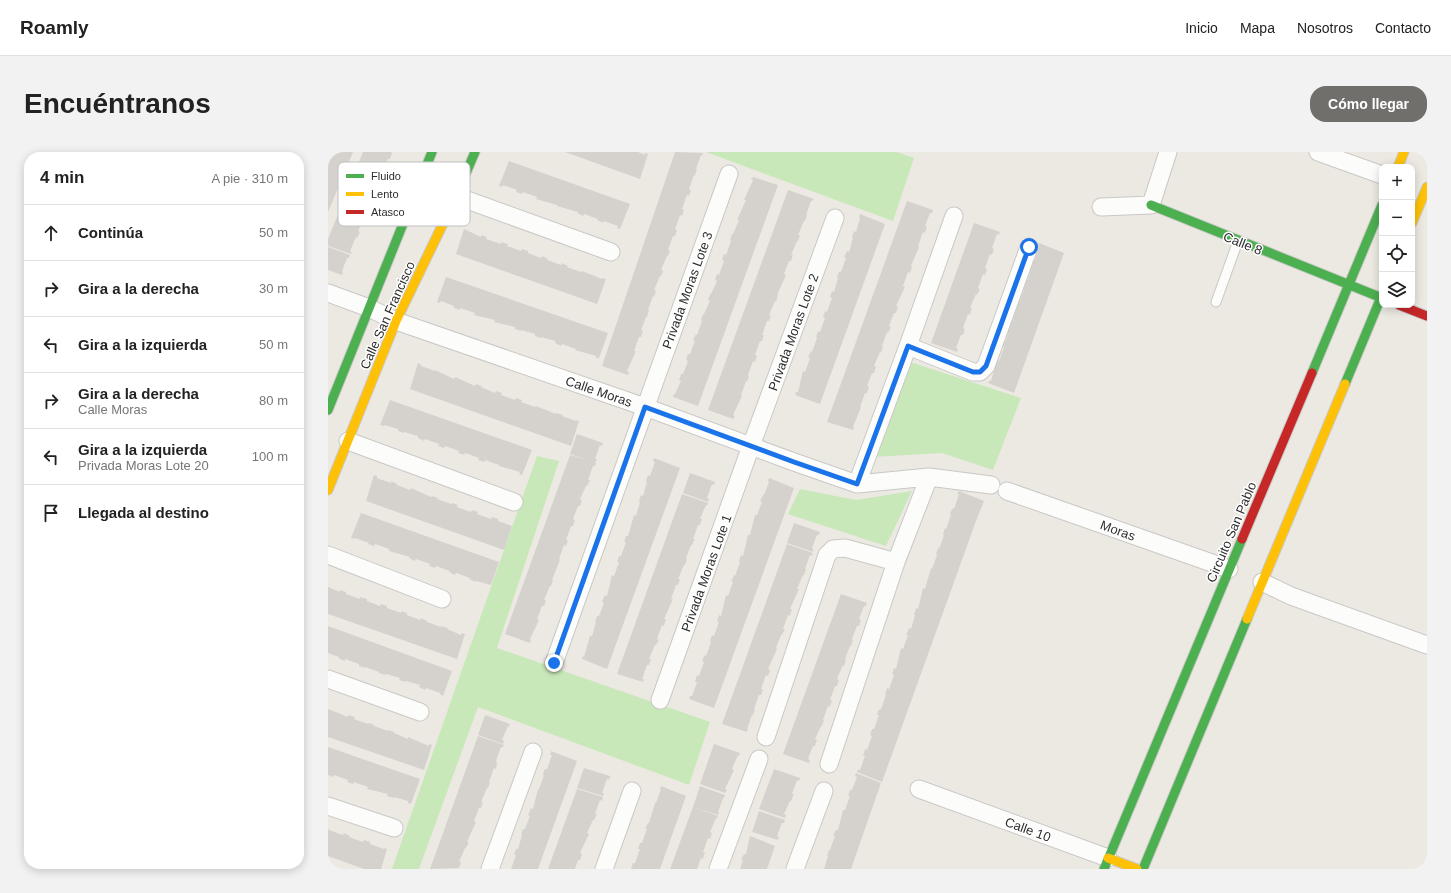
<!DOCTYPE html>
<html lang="es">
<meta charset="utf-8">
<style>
body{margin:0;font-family:Helvetica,sans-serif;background:#f2f2f2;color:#222}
.controls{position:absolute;right:12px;top:12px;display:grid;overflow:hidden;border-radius:8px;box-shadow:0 2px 10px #0003}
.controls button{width:36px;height:36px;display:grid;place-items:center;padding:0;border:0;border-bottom:1px solid #e0e0e0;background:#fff;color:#222;font:20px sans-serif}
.stop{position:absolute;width:12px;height:12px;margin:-9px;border:3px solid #1a73e8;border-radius:50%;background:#fff}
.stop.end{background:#1a73e8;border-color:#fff;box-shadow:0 1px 4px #0008}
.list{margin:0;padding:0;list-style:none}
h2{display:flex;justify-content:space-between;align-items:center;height:52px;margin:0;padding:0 16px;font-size:17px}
h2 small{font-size:13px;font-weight:400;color:#767676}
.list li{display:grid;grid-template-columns:26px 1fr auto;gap:12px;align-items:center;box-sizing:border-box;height:56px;padding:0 16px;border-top:1px solid #e0e0e0}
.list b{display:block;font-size:15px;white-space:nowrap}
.list p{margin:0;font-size:13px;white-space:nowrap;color:#767676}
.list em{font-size:13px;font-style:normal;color:#767676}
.icon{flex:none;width:22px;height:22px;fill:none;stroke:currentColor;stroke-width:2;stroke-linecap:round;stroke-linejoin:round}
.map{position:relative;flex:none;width:1099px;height:717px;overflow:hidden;border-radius:16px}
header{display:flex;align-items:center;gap:24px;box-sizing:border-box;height:56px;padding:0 20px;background:#fff;border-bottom:1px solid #e0e0e0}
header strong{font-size:19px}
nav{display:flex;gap:22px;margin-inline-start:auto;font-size:14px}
.intro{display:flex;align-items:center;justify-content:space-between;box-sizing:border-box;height:96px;padding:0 24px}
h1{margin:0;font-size:28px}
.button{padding:10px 18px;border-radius:16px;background:#706f6c;color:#fff;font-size:14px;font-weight:700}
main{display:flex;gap:24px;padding:0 24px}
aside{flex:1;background:#fff;border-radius:16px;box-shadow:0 2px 10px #0003}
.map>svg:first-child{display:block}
.green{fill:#c8e8b9}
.building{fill:#d5d2cd}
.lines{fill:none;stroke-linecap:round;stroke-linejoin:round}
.lane-casing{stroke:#c9c8c7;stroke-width:11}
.street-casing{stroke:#c9c8c7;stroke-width:19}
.fast-casing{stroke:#c9c8c7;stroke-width:11}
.slow-casing{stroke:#c9c8c7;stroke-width:11}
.jam-casing{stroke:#c9c8c7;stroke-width:11}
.lane{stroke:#fcfcfb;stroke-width:9}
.street{stroke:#fcfcfb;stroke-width:17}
.fast{stroke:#4caf50;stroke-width:9}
.slow{stroke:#ffc107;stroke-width:9}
.jam{stroke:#c62828;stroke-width:9}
.route{stroke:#1a73e8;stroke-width:5}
.labels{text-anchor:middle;stroke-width:3;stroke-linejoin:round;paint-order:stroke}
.street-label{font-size:13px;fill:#2d2d2d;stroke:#fff}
.key{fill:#fff;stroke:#c0c0c0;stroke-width:1}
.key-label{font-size:11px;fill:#2d2d2d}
</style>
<header>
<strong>Roamly</strong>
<nav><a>Inicio</a><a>Mapa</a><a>Nosotros</a><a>Contacto</a></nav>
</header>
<div class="intro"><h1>Encuéntranos</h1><a class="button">Cómo llegar</a></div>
<main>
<aside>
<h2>4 min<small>A pie · 310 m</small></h2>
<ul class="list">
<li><svg class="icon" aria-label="ahead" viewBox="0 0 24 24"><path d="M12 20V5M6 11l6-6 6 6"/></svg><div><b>Continúa</b></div><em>50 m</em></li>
<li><svg class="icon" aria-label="right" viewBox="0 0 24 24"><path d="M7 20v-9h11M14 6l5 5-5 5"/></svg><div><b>Gira a la derecha</b></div><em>30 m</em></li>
<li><svg class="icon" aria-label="left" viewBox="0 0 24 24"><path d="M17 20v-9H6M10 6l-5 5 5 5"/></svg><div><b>Gira a la izquierda</b></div><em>50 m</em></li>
<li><svg class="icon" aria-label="right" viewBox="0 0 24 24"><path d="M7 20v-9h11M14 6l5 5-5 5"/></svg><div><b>Gira a la derecha</b><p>Calle Moras</p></div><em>80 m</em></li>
<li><svg class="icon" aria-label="left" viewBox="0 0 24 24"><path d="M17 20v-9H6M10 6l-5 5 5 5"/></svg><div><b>Gira a la izquierda</b><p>Privada Moras Lote 20</p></div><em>100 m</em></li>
<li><svg class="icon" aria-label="arrive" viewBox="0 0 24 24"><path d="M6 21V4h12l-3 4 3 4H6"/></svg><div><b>Llegada al destino</b></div></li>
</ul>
</aside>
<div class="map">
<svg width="1099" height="717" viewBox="0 0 1099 717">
<rect width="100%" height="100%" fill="#ece9e2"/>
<!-- green -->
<path class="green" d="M378 0H569L586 6 565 69Z
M582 210 693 246 665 318 614 301 545 305Z
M209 304 231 309 169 496 382 570 361 633 150 555 91 717H64Z
M472 337 528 348 584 339 558 394 460 362Z"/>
<!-- building -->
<path class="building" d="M0 0H25L0 60Z
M35 0H63L64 1 62 7H60L54 20 56 21 54 27 52 26 46 40 48 41 46 47 44 46 38 60 40 61 38 66H36L30 79 32 80 29 86 28 85 22 99 24 100 23 102 0 94V87Z
M237 0H310L317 3V1L320 2 312 27Z
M347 0 375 1 374 4 373 3 368 17 369 18 368 20 367 24 366 23 361 37 363 38 361 44 359 43 354 57 356 58 354 64 352 63 347 77 349 78 347 84H345L340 98H342L340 104H339L333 118H335L334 122 333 124H332L326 138H328L326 145 325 144 320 158H321L319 165H318L313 178 315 179 313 185H311L306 199H308L299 219 301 220 300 223 274 214Z
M181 9 302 52 292 77 289 76 290 74 276 69 275 71 269 68 270 67 256 62 255 64 249 61 250 60 229 54V53L208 47 209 45 195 40 194 42 188 40 189 38 175 33 174 35 171 34Z
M425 25 450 33 370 254 345 245 346 242H347L353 229 351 228 353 222H355L360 209 358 208 360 202H362L367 189 365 188 368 182 369 183 374 169 373 168 375 162H376L382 149 380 148 382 142H383L389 129 387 128 389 122 391 123 396 109 394 108 396 102 398 103 403 89 402 88 404 82H405L411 68H409L418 48H416L425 28 423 27Z
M460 38 486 47 484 49H483L478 63H479L477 69H476L470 83H472L470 89H469L463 103H465L463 109H461L456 122 458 123 449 143H450L448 150 447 149 441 163 443 164 441 169H439L434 183H436L434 189H432L427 203H429L427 210 425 209 420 223 421 224 419 230 418 229 413 243 414 244 405 263 407 264 405 267 380 258Z
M579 49 605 58 604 61H602L597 74 599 75 597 81 595 80 590 94 591 95 583 114 584 115 582 121 580 120 575 134 577 135 568 154 570 155 568 161H566L561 174 563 175 560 181 559 180 554 194 555 195 553 201 552 200 546 214 548 215 546 221H544L539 234 541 235 539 241H537L532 255H533L525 275 526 276 525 278 499 270Z
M532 62 557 72 492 252 467 243 468 240H470L475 219 477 220 482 206 480 205 483 199 484 200 489 186 488 185 490 179 492 180 497 166 495 165 497 159 499 160 504 146 502 145 504 139 506 140 510 126 509 125 510 122 512 119 513 120 518 106 516 105 519 99 521 100 525 86 524 85 526 79 528 80 532 66 531 65Z
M646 71 672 80 671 83 669 82 664 96 666 97 664 103 662 102 657 116 659 117 657 123 655 122 650 136 652 137 649 143 648 142 642 156H644L642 163 640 162 635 176 637 177 635 183H633L628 196 630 197 629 200 603 191Z
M136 77 153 85V83L159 85 158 87 173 92V90L176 91 180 92 179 94 193 99 194 97 200 99V101L213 106 214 104 220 107 219 108 233 113 234 111 240 114 239 115 253 120 254 119 274 127V126L278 127 269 152 128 102Z
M711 91 736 101 686 241 660 231 662 228 663 229 669 208 671 209 676 195 674 194 676 188 678 189 683 168 685 169 691 148 692 149 697 135 696 134 698 128H700L704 114H703L705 108H707L711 94H710Z
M0 95 22 103 21 106H19L14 119 15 120 14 123 0 118Z
M118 125 280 181 271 206H268V204L247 198 248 197 234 192 233 194 227 191V189L213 185V186L207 184V182L193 178V179L187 177V175L166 170 167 168 146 163 147 161 132 156V158L126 156V154L113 149 112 151 109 150Z
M90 211 93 213V214L107 219V218L126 227 127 225 147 234 148 232 154 234 153 235 167 241 168 239 174 241 173 243 187 248 188 246 194 248 193 250 207 255 208 254 228 262V261L235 263 234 264 248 269 249 268 251 269 243 294 82 237Z
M62 248 204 298 194 323 191 322 192 320 171 314V313L157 308V310L150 308 151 306 137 301 136 303 130 301 131 299 117 294 116 296 110 294 111 292 97 287 96 289 90 286V284L76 280V281L70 279V277L56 273V274L52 273Z
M249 282 275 291 274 294 272 293 267 307H269L267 311 242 302Z
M242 303 268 311 267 314H265L260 328H262L259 334H258L252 347 254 348 252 354H250L245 367 247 368 245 374H243L238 388H240L238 394 236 393 231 407 232 408 224 428H225L223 434H222L216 448H218L216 454H214L209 467 211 468 202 487 203 488 202 491 177 482Z
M326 306 352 316 279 517 254 507 255 504 256 505 262 484H264L268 470H267L269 464H271L276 451 274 450 277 443 279 444 284 423 286 424 291 410H289L291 404H293L298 390H296L298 384H300L306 363 308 364 312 350 311 349 313 343 315 344 319 330 318 329 320 323 322 324 327 310 325 309Z
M362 321 387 330 386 333 384 332 379 346 381 347 380 350 355 341Z
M46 323 49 324V326L63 331V329L69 332V333L82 338 83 336 103 345 104 344 110 346 109 347 123 352 124 351 130 353 129 355 143 360 144 358 150 360 149 362 163 367 164 365 170 367V369L184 374 176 398 38 349Z
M441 326 466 336 386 556 361 547 362 544H364L369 530H367L369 523 371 524 376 510 374 509 375 506 377 503 378 504 383 490 382 489 384 483 386 484 391 470 389 469 391 463 393 464 398 443 400 444 405 430 403 429 405 426 406 423 407 424 412 410 411 409 413 403 415 404 420 383H422L427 363H429L434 350 432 349 435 343H436L441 330 440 329Z
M631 339 656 349 648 369 623 359 625 356 626 357 631 342H629Z
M354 342 380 351 379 354 378 353 372 367H374L372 373H370L365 387H367L364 393H363L358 406 359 407 357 413H356L350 427H352L350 433H348L343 447H345L336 467H338L336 474 334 473 329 487 331 488 328 493H327L321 507H323L321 513H319L314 527H316L315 530 289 522Z
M623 359 648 369 554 630 529 620 530 617 532 618 537 604H535L537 597 539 598 544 584 542 583 544 577H546L551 563H549L550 559 552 557H553L558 543H557L559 536 561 537 566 523 564 522 566 516 568 517 573 496 575 497 580 483H578L580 479 581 476 583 477 587 463H586L588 456 590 457 595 436 597 437 603 416 604 417 609 403 608 402 610 396 611 397 616 383 615 382 617 376 618 377 623 363 622 362Z
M33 361 171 410 163 433 148 429V430L141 427 142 426 128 421 127 423 121 420 122 419 108 414 107 416 101 414 102 412 88 407 87 409 81 406 82 405 61 399V397L47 392 46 394 40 392 41 391 27 386V387L23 386Z
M466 371 492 380 491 383H489L484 396 485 397V400L459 391Z
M459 392 485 401 484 404 482 403 477 417H478L476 423H475L469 437H471L462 457H464L462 464 460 463 455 477H457L454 483H453L448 496 449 497 440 517 442 518 440 524 438 523 433 537 435 538 433 543H431L426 557H427L425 563H424L419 577H420L419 580 394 572Z
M0 435 12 440V438L18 440V442L32 447V445L39 447V449L52 454 53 452 59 454V456L73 461V459L79 461V463L92 468 93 466 99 469V470L113 475V474L120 476 119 477 133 483 134 481 137 482 129 507 0 462Z
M513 442 539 451 538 454H536L531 467 533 468 531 474H529L524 487 525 488 523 494H522L517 507 518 508 516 514 515 513 509 527 511 528 509 534H507L502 548H504L502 555 500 554 495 568H496L494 574H493L487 587 489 588 487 594H485L480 607 482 608 481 611 455 602Z
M0 474 124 519 115 544 112 542V541L98 536 97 538 91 535 92 533 78 529 77 530 71 528 72 526 58 522 57 523 51 521V520L37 515V516L31 514V512L17 507V509L10 506 11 505 0 501Z
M0 557 20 565V563L27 565 26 567 40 572V571L44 572 46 573V574L60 579V578L66 580V581L80 587V585L101 594V592L104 593 96 618 0 585Z
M157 563 182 572 181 575 180 574 174 588 176 589 175 592 150 583Z
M150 584 176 593 174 596 173 595 168 609 169 610 168 617 166 616 161 630H162L160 636H159L153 650H155L153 656H151L146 669 148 670 139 690H141L138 696H137L131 710H133L131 716 102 717Z
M386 592 412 601 411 604 410 603 404 617 406 618 397 637 399 638 397 641 372 632Z
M0 595 92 627 83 652 80 651V649L66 645V646L59 644 60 642 39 637 40 635 26 630 25 632 19 630 20 628 6 623 5 625 0 623Z
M223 599 249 609 210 717H183L188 703H186L188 697H190L194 683H193L195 677H197L202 664 200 663 203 656 205 657 210 637H211L216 623H215L216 619 217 617H219L224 603H222Z
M256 616 282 624 281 628 279 627 274 641H276L275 644 249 636Z
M446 617 472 626 471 629 469 628 464 642H466L463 649H462L456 662 458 663 457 666 431 657Z
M528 621 553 631 546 651 523 717H496L500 704H499L501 698H502L507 684H505L508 678H510L515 658H517L522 644H520L522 638H524L529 625 527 624Z
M333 634 358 644 337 703 332 717H303L305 711H307L312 697H310L312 691H314L319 677H317L320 671H321L327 651H328L333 637H332Z
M372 634 397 643 396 646H395L390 660H391L390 663 365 655Z
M249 637 275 645 274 649 272 648 267 662H269L266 668H265L259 681 261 682 252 701 254 702 252 708H250L247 717H220Z
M365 655 390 664 389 667 388 666 382 680 384 681 382 687 380 686 375 700H377L375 707 373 706 369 717H342Z
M431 659 457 668 456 671H454L449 684 451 685 450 688 424 680Z
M0 676 1 678 15 683 16 681 22 684 21 685 35 690 36 688 42 690V692L56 697V696L59 697 53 717H36L0 704Z
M422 684 447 694 439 717H412L415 708H413L416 702H418Z"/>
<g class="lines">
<defs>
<path id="lane" d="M888 150 910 89"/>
<path id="street" d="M990 0 1054 23
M128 44 283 100
M773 55 823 53 840 0
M0 141 41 156 68 169 317 255 466 310 529 332 601 325 663 333
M580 194 645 220H652L658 214 701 95
M20 289 186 350
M529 332 580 194 626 64
M679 339 901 417
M0 403 114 447
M934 430 963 444 1099 493
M226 511 401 22
M0 527 92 560
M332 548 423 294 507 66
M438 585 499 403 505 397 517 396 568 410
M501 612 568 410 601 325
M591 637 780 706
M0 654 66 676
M162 717 205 600
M276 717 304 639
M390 717 431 607
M467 717 496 639"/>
<path id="fast" d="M126 49 147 0
M823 53 1054 146
M984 221 1054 53
M1017 232 1054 143
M0 258 104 0
M776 717 914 387
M815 717 919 467"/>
<path id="slow" d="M1070 15 1076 0
M1084 71 1099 35
M0 338 68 169 126 49
M919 467 1017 232
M780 706 809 717"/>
<path id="jam" d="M1071 153 1099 164
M914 387 984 221"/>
</defs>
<!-- lane casing -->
<use href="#lane" class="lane-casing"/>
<!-- street casing -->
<use href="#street" class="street-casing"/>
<!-- fast casing -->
<use href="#fast" class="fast-casing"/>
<!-- slow casing -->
<use href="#slow" class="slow-casing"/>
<!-- jam casing -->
<use href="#jam" class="jam-casing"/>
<!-- lane -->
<use href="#lane" class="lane"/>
<!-- street -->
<use href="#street" class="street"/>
<!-- fast -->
<use href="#fast" class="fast"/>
<!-- slow -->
<use href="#slow" class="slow"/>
<!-- jam -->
<use href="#jam" class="jam"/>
</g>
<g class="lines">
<!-- route -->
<path class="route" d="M226 511 317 255 466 310 529 332 580 194 645 220H652L658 214 701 95"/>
</g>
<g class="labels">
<!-- street labels -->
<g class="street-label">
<text transform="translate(915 91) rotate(22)" y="5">Calle 8</text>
<text transform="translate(359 138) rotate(-70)" y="5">Privada Moras Lote 3</text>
<text transform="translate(59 163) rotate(-66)" y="5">Calle San Francisco</text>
<text transform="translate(465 180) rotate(-70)" y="5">Privada Moras Lote 2</text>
<text transform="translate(271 239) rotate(19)" y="5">Calle Moras</text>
<text transform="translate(790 378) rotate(20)" y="5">Moras</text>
<text transform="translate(903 380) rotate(-67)" y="5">Circuito San Pablo</text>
<text transform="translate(378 421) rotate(-70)" y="5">Privada Moras Lote 1</text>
<text transform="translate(700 677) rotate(20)" y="5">Calle 10</text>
</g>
</g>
<!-- legend -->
<rect x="10" y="10" width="132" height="64" rx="6" class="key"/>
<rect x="18" y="22" width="18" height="4" fill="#4caf50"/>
<rect x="18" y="40" width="18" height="4" fill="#ffc107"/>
<rect x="18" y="58" width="18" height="4" fill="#c62828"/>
<g class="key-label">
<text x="43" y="28">Fluido</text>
<text x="43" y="46">Lento</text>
<text x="43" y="64">Atasco</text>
</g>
</svg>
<div class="controls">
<button>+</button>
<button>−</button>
<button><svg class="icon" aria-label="locate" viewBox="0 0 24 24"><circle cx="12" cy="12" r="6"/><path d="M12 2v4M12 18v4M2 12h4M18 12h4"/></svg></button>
<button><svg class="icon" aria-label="layers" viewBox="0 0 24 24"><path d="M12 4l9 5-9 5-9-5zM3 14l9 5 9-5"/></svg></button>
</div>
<div class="stop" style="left:701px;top:95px"></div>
<div class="stop end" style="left:226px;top:511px"></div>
</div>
</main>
